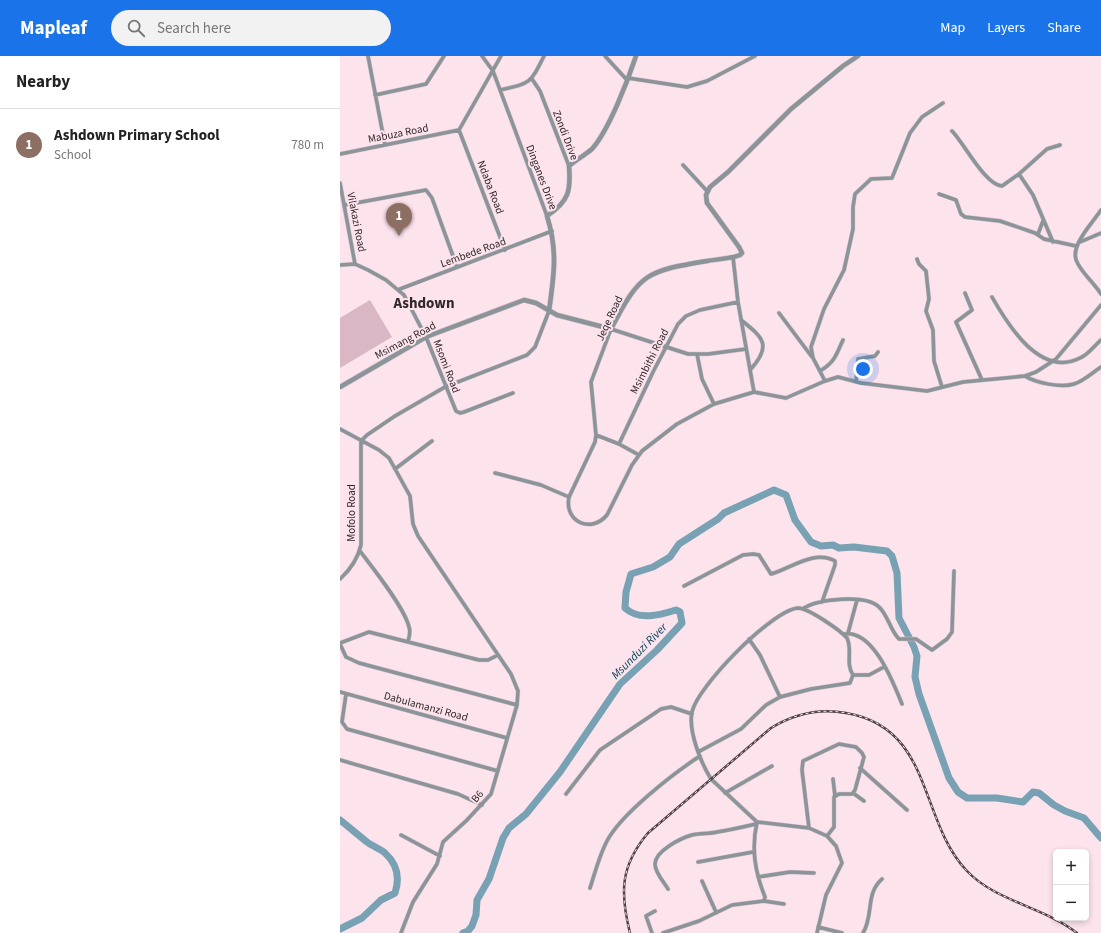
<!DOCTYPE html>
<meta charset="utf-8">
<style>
body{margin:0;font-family:"Source Sans 3",sans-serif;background:#f2f2f2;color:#222}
.controls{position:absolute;right:12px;bottom:12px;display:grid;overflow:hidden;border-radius:6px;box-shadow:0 2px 6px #0003}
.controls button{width:36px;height:36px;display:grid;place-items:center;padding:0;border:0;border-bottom:1px solid #e0e0e0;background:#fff;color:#222;font:20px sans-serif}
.you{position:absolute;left:523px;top:313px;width:14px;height:14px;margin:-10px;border:3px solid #fff;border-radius:50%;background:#1a73e8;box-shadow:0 0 0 6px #1a73e833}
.badge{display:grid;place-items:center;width:26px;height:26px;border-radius:50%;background:#1a73e8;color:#fff;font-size:13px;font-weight:700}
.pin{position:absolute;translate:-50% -33px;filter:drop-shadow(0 1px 2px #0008)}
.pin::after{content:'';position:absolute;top:21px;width:14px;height:12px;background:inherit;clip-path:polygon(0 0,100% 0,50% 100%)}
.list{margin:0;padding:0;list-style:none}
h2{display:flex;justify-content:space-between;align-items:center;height:52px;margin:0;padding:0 16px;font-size:17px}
h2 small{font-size:13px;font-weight:400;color:#767676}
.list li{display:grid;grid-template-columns:26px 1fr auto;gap:12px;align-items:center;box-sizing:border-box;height:72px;padding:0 16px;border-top:1px solid #e0e0e0}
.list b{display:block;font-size:15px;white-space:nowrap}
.list p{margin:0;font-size:13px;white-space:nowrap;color:#767676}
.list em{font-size:13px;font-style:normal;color:#767676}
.icon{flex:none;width:22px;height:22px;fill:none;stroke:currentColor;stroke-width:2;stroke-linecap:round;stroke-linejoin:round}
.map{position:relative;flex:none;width:761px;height:877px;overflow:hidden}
header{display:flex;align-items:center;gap:24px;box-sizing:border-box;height:56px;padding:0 20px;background:#1a73e8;color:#fff}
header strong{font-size:19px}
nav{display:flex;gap:22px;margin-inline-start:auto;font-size:14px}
.search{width:280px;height:36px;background:#f2f2f2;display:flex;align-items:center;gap:10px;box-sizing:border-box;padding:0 14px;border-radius:22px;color:#767676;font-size:15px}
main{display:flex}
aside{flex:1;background:#fff}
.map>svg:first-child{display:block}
.pitch{fill:#dab7c5}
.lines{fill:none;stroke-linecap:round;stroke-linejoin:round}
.river{stroke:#78a1b3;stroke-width:7}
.minor-casing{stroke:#d7c1c9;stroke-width:4.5}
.tertiary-casing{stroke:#d7c1c9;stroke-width:5.5}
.minor{stroke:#8a9499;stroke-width:3.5}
.tertiary{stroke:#8a9499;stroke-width:4.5}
.rail-casing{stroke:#4f4347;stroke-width:2.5}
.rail{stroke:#fce3ec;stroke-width:1;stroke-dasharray:3;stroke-linecap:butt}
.labels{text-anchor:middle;stroke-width:4;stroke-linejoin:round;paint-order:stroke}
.street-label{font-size:11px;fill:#31282b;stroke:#fce3ec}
.water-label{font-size:12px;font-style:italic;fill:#074357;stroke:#fce3ec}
.district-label{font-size:15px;font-weight:bold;fill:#31282b;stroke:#fce3ec}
</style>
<header>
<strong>Mapleaf</strong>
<div class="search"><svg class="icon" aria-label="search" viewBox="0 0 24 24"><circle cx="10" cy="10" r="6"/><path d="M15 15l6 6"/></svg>Search here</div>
<nav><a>Map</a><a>Layers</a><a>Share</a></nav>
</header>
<main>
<aside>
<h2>Nearby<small></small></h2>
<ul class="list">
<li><span class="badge" style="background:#8d6e63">1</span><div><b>Ashdown Primary School</b><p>School</p></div><em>780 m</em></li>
</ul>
</aside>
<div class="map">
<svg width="761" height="877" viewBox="0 0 761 877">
<rect width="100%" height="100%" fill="#fce3ec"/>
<!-- pitch -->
<path class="pitch" d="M30 244 52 281 0 312V262Z"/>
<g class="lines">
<!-- river -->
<path class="river" d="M0 764C9 771 18 779 27 786 32 790 41 793 45 797 57 808 60 822 55 837L41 844 22 862 0 873
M123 877 128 875 132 870 136 859 137 844 149 823 163 782 169 772 186 758 220 716 280 628 317 594 342 567 340 556 336 554C320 559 299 565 285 552L286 536 291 518 313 511 330 501 339 488 378 463 384 457 434 434 446 439 455 464 471 486 481 490 493 489 499 492 514 491 547 495 552 500 557 517 559 562 574 591 577 600 575 621 579 638 609 722 618 736 627 742H657L683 746 693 736 699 737 714 749 725 755 744 762 761 782"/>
<defs>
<path id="minor" d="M28 0 45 89
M142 0 153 15 207 160
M265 0 287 24
M288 22 347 31 367 25 415 0
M192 23 200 35 229 110
M160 34C191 27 190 28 204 0
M35 39 86 28 104 0
M119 74 165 194
M119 74 161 0
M612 75C624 87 645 129 662 130L679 118
M0 98 119 74
M343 109 367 135
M0 127 15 208
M599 138 616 144 621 158 625 161 660 165 695 177 704 183 736 190
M5 149 86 134 92 142 117 211
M761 154C752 168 727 192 738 208 744 219 754 227 761 238
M698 178 703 165
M713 186 693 139 679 118 707 93 720 89
M740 186 761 177
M393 201 398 246 414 336
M577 203 579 208 586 215 589 243 586 255 593 274 594 305 602 331
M0 209 15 208 28 214 46 224 64 239 86 281 116 355 120 357 124 356 173 337
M60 233 212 175
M625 237 632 254 616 266 642 324
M652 241C668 269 700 322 740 302 748 299 754 290 761 284
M439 257 472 301
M401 264C424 282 432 290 410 314
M357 298 362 323 374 348
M480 315C495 306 496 299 503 284
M685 320C696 327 721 332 734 328 744 325 752 317 761 311
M485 325 473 302 471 291 484 253 504 214 513 173V151L515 138 531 123 552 122 570 77 582 61 603 47
M516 326 518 303 535 300 538 296
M0 373 39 394 49 402 70 440 73 468 78 480 171 618 178 635 177 649 151 738 127 764 103 786 97 808 73 846 61 877
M256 379 279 388 299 399
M21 385 27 379 55 360 105 331 187 299 195 291 209 255
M279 388 313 316 338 268 346 260 360 254 398 246
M55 413 92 385
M155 417 201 429 229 441C224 466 251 478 267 459L292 409 302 395 337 368 374 348 414 336 446 342 485 325 498 321 521 327 587 335 623 326 685 320 696 316 716 303 761 249
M229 441 255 386 256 379 251 326 271 273 348 298H368L406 293
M20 495C32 511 65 552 69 571 71 576 69 581 68 586
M0 523C10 514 18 502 21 489V385
M344 530 403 499 413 498 419 499 431 518C450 513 474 493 495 505V509L482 546
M464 552C479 543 525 538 539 551 548 559 550 574 559 583H576L592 594 607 583 612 576 614 515
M508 577 517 544
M504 578C533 573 553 626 562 648
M409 583 420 599 440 641
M0 587 29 576 139 604H148L158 599
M0 588 6 601 19 607 177 649
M513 619H529L544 611
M0 636 167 682
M6 638 2 666 7 673 158 715
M358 696 401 673 426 649 440 641 471 633 510 627 513 619C505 607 513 594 507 582 500 574 468 552 458 552 432 554 357 631 352 656 348 675 361 707 371 723L417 766 469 772 487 780 496 790 502 807 486 839 477 877
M0 704 118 738 142 749
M520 712 567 754
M493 723 495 740
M385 737 432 710
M513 737 524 745
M226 738 260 694 321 653 331 651 352 658
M469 772 462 714 463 705 499 688 516 691 522 697 524 701 515 734 512 738H499L494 741V771L487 780
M61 779 100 800
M358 806 413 796
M418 821 450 816 474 817
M362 825 376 856
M250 832C255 817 259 800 267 785 281 758 334 717 360 700
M328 833C324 826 315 817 315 808 315 795 341 782 352 779 360 777 369 778 377 776 390 774 403 771 416 768
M424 845 444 848
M478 871 502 877
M312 877 306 860 315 855
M323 877 359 865 392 849 424 845 425 841C415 816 411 793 417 766
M523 877C534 859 525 838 542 823"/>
<path id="tertiary" d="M209 255C214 219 218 195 207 160 229 145 231 135 229 110 236 104 245 99 252 93 269 74 288 24 296 0
M0 331 86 281 184 244 196 247 217 259 271 273C300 217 306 215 367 205 377 203 390 203 400 199L402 197 399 191 367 147 366 139 370 131 388 116 451 53 503 10 518 0"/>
</defs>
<!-- minor casing -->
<use href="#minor" class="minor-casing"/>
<!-- tertiary casing -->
<use href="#tertiary" class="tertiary-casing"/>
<!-- minor -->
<use href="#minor" class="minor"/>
<!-- tertiary -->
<use href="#tertiary" class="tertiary"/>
<defs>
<path id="rail" d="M290 877C280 837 280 810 308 777L431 672C454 658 479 652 506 657 594 672 578 764 627 815 655 845 704 851 737 877"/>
</defs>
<!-- rail casing -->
<use href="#rail" class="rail-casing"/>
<!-- rail -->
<use href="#rail" class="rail"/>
</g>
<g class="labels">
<!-- street labels -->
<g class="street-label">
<text transform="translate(58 77) rotate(-11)" y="4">Mabuza Road</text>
<text transform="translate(226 79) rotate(69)" y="4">Zondi Drive</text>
<text transform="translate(202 121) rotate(69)" y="4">Dinganes Drive</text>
<text transform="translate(151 131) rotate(69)" y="4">Ndaba Road</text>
<text transform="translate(17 166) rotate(79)" y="4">Vilakazi Road</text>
<text transform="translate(133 196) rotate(-20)" y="4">Lembede Road</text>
<text transform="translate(269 262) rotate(-65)" y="4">Jeqe Road</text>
<text transform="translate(65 284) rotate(-28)" y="4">Msimang Road</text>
<text transform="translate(309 305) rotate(-63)" y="4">Msimbithi Road</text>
<text transform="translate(107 310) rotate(69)" y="4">Msomi Road</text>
<text transform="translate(11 457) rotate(-90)" y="4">Mofolo Road</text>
<text transform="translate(86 650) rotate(15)" y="4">Dabulamanzi Road</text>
<text transform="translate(137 740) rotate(-51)" y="4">B6</text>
</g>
<!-- water labels -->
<g class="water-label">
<text transform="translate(299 595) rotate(-45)" y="4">Msunduzi River</text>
</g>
<!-- district labels -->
<g class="district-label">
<text x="84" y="252">Ashdown</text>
</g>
</g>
</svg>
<div class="controls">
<button>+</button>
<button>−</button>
</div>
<div class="you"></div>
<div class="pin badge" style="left:59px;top:180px;background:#8d6e63">1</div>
</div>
</main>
